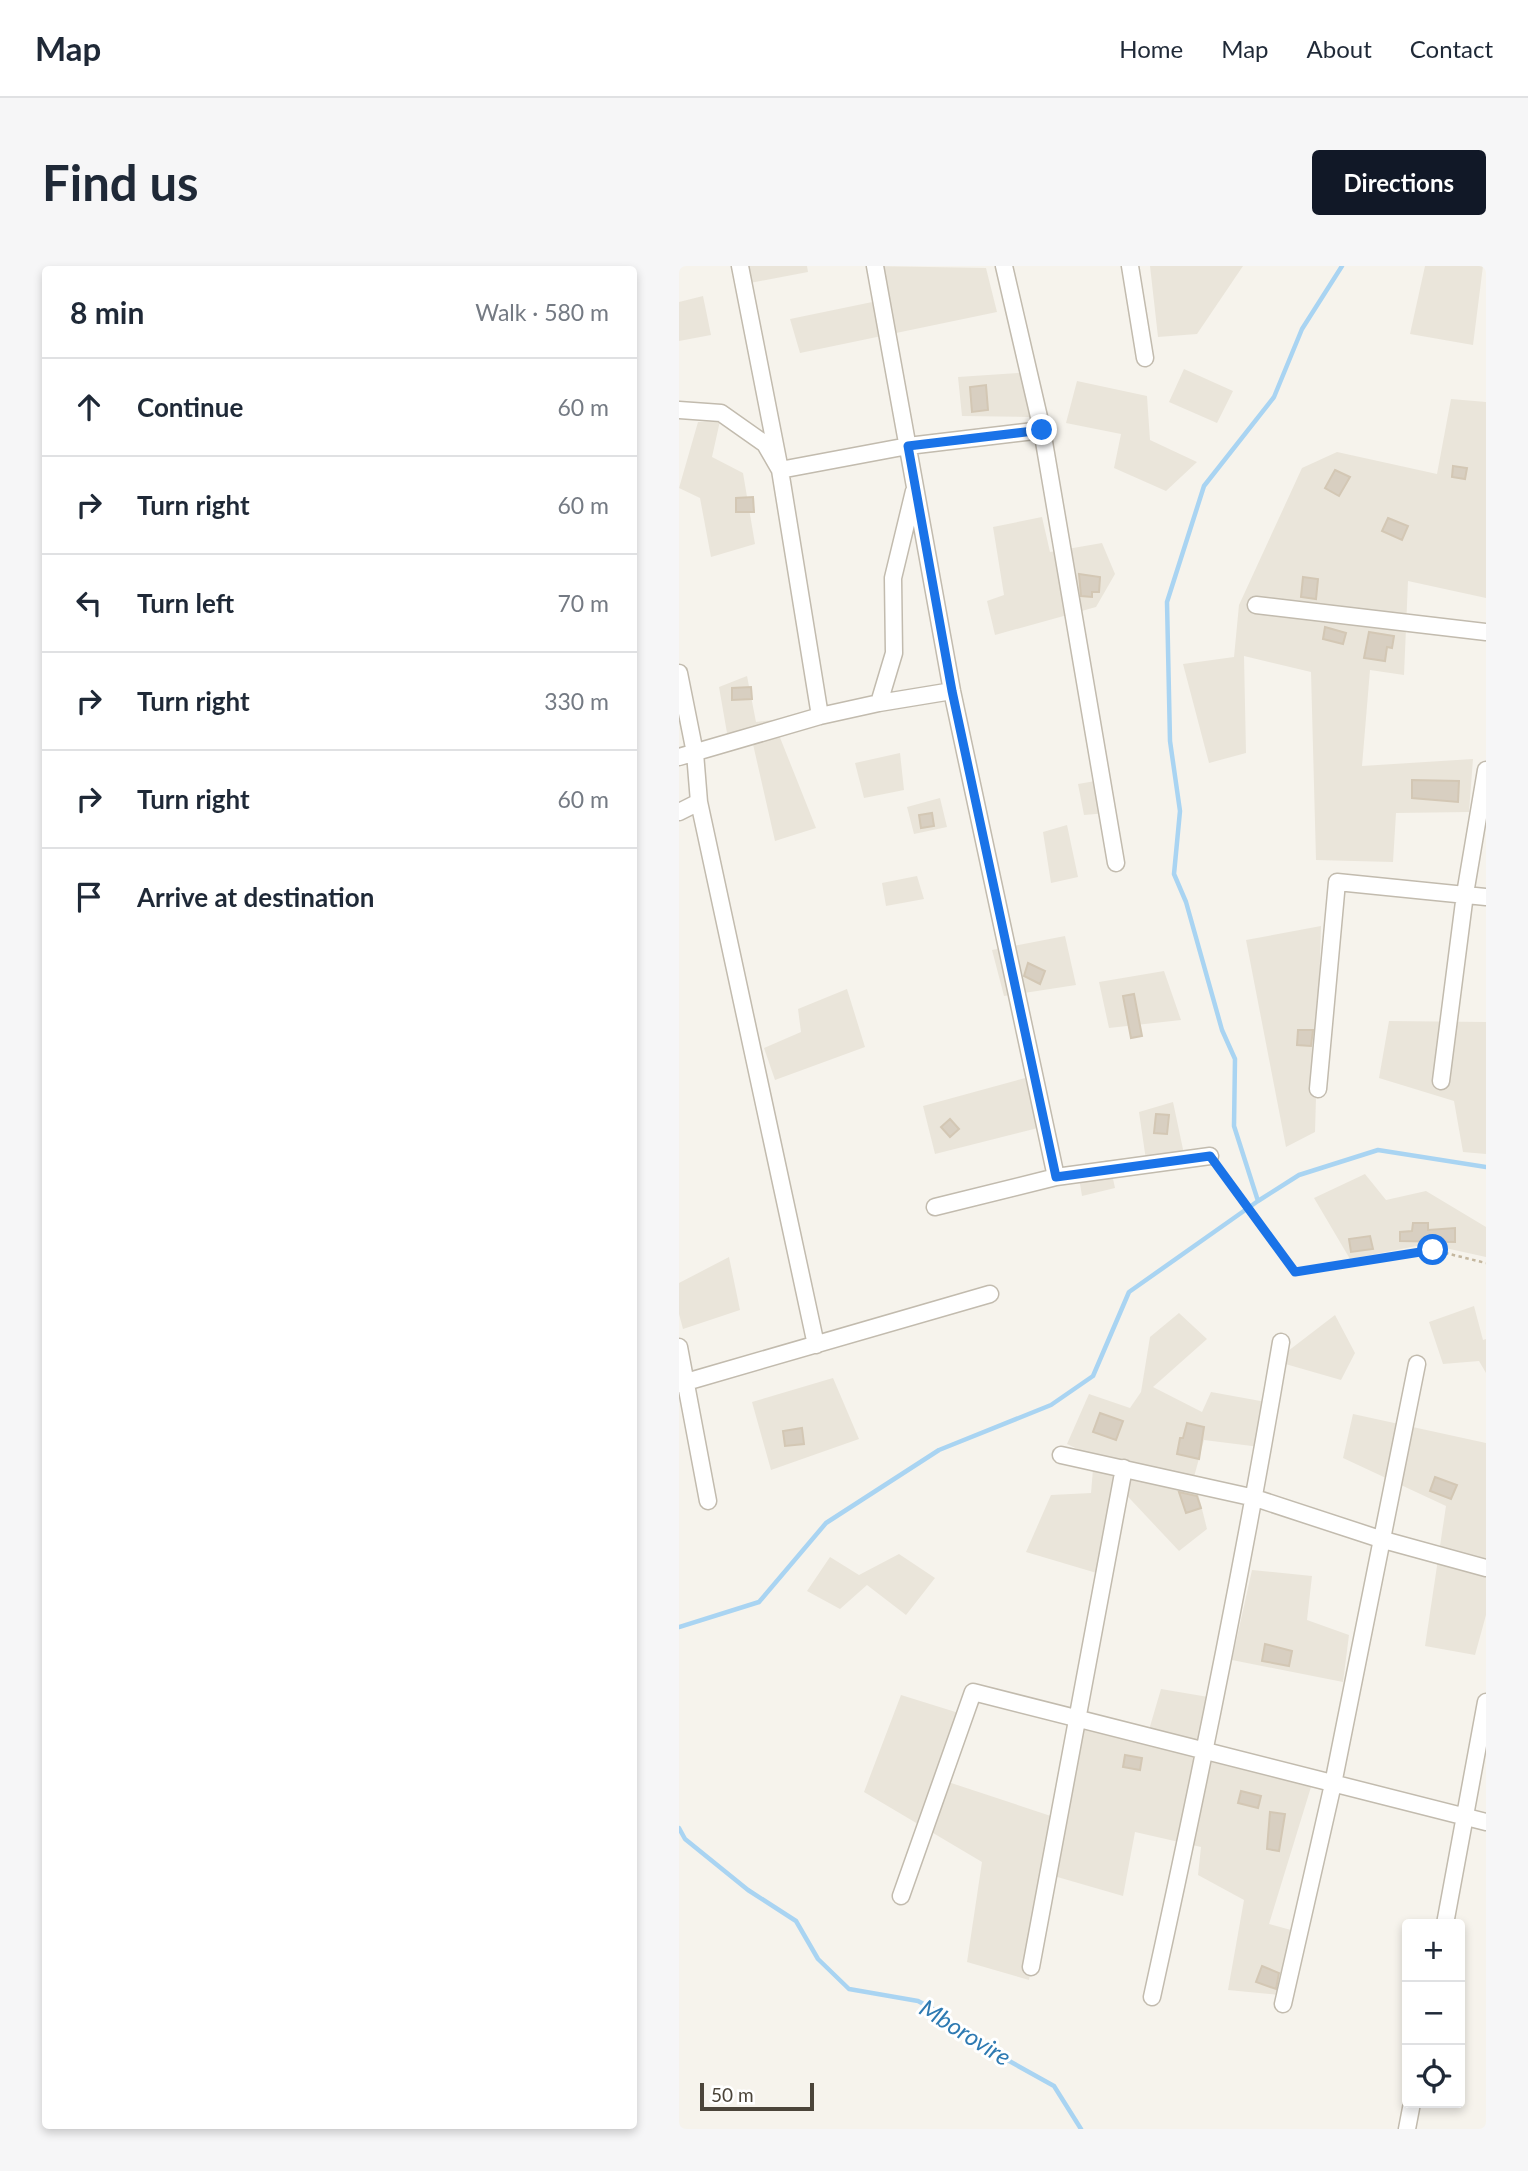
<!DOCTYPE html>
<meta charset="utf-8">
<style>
body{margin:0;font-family:Lato,sans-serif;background:#f6f6f7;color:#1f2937}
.controls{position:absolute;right:21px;bottom:21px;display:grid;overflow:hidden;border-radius:7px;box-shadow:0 4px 10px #0003}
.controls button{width:63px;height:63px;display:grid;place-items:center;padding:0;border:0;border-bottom:2px solid #e0e1e3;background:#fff;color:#1f2937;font:35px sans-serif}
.scale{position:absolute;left:21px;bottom:18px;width:114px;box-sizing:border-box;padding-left:7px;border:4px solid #4b4439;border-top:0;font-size:19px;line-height:24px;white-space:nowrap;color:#4b4439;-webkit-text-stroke:5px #fff;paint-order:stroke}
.stop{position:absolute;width:21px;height:21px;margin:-16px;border:5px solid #1a73e8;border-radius:50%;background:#fff}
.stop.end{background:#1a73e8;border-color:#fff;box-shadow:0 2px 7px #0008}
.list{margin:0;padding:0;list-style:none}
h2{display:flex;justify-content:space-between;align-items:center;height:91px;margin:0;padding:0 28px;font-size:30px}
h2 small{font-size:23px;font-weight:400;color:#747a83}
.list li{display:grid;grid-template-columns:46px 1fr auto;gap:21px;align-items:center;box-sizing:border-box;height:98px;padding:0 28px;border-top:2px solid #e0e1e3}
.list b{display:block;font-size:26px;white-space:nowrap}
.list em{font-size:23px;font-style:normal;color:#747a83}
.icon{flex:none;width:38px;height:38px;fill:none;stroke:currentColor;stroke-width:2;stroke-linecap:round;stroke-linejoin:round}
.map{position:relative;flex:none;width:807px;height:1863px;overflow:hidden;border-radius:7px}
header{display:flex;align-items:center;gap:42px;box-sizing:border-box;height:98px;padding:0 35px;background:#fff;border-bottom:2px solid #e0e1e3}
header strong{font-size:33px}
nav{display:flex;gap:38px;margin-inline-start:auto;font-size:24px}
.intro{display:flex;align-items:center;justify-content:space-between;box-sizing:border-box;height:168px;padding:0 42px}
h1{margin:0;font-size:49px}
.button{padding:18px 32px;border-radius:7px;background:#111827;color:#fff;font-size:24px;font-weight:700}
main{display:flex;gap:42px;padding:0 42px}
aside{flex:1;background:#fff;border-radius:7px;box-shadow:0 4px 10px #0003}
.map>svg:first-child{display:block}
.residential{fill:#eae5da}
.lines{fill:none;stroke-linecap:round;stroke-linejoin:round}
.stream{stroke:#a9d4f2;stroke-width:4.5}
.building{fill:#d8cfc1;stroke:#d3c7b4;stroke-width:2}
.minor-casing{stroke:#c2bbae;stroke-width:19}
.path{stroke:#c4b79f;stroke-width:2.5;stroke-dasharray:3.5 3.5;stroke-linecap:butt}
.minor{stroke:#fff;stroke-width:16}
.route{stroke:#1a73e8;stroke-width:9}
.labels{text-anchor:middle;stroke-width:6;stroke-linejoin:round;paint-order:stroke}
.water-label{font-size:24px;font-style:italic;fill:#2e7ab2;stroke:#fff}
</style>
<header>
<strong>Map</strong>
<nav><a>Home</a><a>Map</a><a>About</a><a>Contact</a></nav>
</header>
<div class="intro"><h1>Find us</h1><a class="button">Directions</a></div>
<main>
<aside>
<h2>8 min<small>Walk · 580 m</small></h2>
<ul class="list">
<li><svg class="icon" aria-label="ahead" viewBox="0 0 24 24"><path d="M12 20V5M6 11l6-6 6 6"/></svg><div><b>Continue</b></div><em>60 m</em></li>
<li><svg class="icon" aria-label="right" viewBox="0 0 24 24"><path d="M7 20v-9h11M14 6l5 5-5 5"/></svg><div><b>Turn right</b></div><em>60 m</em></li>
<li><svg class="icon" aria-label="left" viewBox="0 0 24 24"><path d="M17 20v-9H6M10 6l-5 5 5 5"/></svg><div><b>Turn left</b></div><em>70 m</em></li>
<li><svg class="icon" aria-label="right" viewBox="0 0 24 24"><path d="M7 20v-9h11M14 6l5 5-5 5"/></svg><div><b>Turn right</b></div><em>330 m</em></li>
<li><svg class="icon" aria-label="right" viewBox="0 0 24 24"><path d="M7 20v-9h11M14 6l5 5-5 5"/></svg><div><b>Turn right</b></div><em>60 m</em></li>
<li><svg class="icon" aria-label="arrive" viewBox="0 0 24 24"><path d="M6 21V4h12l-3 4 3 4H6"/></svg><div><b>Arrive at destination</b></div></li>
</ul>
</aside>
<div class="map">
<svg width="807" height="1863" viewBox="0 0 807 1863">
<rect width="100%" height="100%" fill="#f6f3ec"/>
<!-- residential -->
<path class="residential" d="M69 0H128L129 6 71 17Z
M192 0 307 2 318 46 121 87 111 53 203 34Z
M471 0H564L518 68 479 71Z
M746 0H804L794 79 731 68Z
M24 30 32 69 0 75V36Z
M505 103 554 125 538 157 490 136Z
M353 106 350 151 283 150 279 111Z
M398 115 468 130 471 174 518 196 487 225 435 202 442 168 387 157Z
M772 133 807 136V332L729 315 725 409 691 404 683 500 794 493 790 546 717 547 714 596 637 594 632 406 565 390 567 487 530 497 504 398 555 391 560 339 623 202 658 186 758 208Z
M41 155 33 191 64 207 76 278 32 291 21 232 0 222 19 156Z
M363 251 371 286 423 277 436 308 417 341 316 369 308 335 325 329 314 261Z
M68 410 77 456 94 454 137 562 96 575 71 465 48 467 40 421Z
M221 487 225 524 185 532 176 497Z
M422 514 429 547 405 549 399 518Z
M261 532 268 561 235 568 228 541Z
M388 559 399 611 372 617 364 566Z
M238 610 245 633 207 640 203 617Z
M642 660 636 866 607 881 567 674Z
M386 670 397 719 325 730 313 684Z
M485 705 502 754 430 762 420 716Z
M168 723 186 781 96 814 85 782 122 766 119 743Z
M710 755 807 756V888L784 886 775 835 700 812Z
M346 812 359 862 256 888 244 840Z
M494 836 505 888 467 894 460 846Z
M430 894 436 922 403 930 398 900Z
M686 908 707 934 747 925 807 961V991L748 978 671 993 635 932Z
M50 991 61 1044 4 1063 0 1048V1017Z
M795 1040 804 1074 807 1073V1107L800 1095 764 1098 750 1056Z
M500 1047 528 1073 474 1121 523 1146 532 1126 587 1136 581 1181 525 1174 515 1211 528 1263 500 1285 438 1219 421 1308 347 1286 372 1229 412 1227 415 1191 388 1178 410 1128 451 1142 462 1126 471 1071Z
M656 1049 676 1087 662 1114 596 1095Z
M154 1112 180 1173 92 1204 73 1136Z
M674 1148 807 1177V1349L796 1389 746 1380 767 1240 664 1192Z
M220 1288 256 1312 227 1349 188 1319 161 1343 128 1325 151 1291 180 1309Z
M573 1304 633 1310 628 1354 670 1369 664 1416 553 1394Z
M482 1423 541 1433 532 1481 636 1508 590 1658 612 1664 601 1729 549 1724 565 1634 519 1609 522 1581 456 1566 444 1630 368 1608 350 1714 288 1696 303 1596 185 1526 222 1429 283 1448 257 1512 387 1555 405 1458 467 1474Z"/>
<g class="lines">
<!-- stream -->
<path class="stream" d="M579 935 555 860 556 793 543 764 507 636 495 608 501 545 491 475 488 336 525 220 595 131 623 63 663 0
M0 1361 80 1336 147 1257 260 1184 372 1139 414 1110 450 1026 579 935 620 909 699 884 807 901
M0 1562 6 1573 69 1624 117 1655 139 1693 170 1723 239 1735 265 1749 280 1767 375 1820 402 1863"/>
</g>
<!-- building -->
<path class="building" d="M307 119 309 144 293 146 291 121Z
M774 200 788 202 786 213 773 211Z
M656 204 671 211 660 230 646 222Z
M74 231 75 246H57V232Z
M709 252 729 260 723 274 703 265Z
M400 308 421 311 420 326H413V331L402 330Z
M624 311 639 313 637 333 622 331Z
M646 361 667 367 664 378 644 373Z
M690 366 715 370 713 382 708 381 706 395 685 392Z
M72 421 73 433 53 434V422Z
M733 514 780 515 779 536 733 532Z
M253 547 255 560 242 562 240 549Z
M349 697 366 705 361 718 345 710Z
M455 728 463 770 452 772 444 730Z
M619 764H634L632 780 618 779Z
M477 848 490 849 488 868 475 867Z
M271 853 280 863 271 871 262 861Z
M734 957H749V964L776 962V976L721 975V966L733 965Z
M691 970 694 983 672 986 670 973Z
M421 1147 444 1155 437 1174 414 1166Z
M508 1157 525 1161 520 1193 498 1188 501 1172H504Z
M123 1162 125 1178 106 1180 104 1165Z
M756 1211 778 1219 772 1233 751 1225Z
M500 1226 518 1230 522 1242 507 1247Z
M586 1378 613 1385 610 1400 583 1395Z
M446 1489 463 1492 461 1504 444 1501Z
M562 1525 582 1530 579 1542 559 1537Z
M591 1546 606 1548 600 1585 588 1583Z
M583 1700 600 1707 597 1723 577 1716Z"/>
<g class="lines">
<defs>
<path id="minor" d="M61 0 101 204 229 180 363 164
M196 0 273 425 377 911
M325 0 363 164 437 597
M451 0 466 92
M0 144 42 147 86 178 101 204 141 450
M577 339 807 366
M0 407 16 487 20 536 137 1079
M200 437 215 387 214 312 235 225
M0 491 141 450 200 437 273 425
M0 546 20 536
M762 815 786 628 807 504
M639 823 658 616 807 631
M256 941 377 911 531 890
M0 1081 29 1235
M0 1118 311 1028
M382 1189 576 1232 701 1273 807 1302
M222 1630 294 1426 807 1556
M766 1658 807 1436
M352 1701 445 1202
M473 1731C521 1513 565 1296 602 1076
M604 1738 654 1518 738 1098
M728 1863 733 1837"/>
</defs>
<!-- minor casing -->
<use href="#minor" class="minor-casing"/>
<!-- path -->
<path class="path" d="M540 903 616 1006 754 984 807 997"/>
<!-- minor -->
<use href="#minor" class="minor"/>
</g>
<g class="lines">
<!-- route -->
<path class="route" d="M363 164 229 180 273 425 377 911 531 890 616 1006 754 984"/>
</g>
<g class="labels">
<!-- water labels -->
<g class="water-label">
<text transform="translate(286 1767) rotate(32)" y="8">Mborovire</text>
</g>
</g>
</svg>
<div class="controls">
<button>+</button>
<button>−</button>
<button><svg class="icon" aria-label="locate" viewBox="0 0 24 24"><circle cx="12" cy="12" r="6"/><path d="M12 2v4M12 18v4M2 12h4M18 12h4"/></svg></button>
</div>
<div class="scale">50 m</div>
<div class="stop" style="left:754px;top:984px"></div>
<div class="stop end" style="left:363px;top:164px"></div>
</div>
</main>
